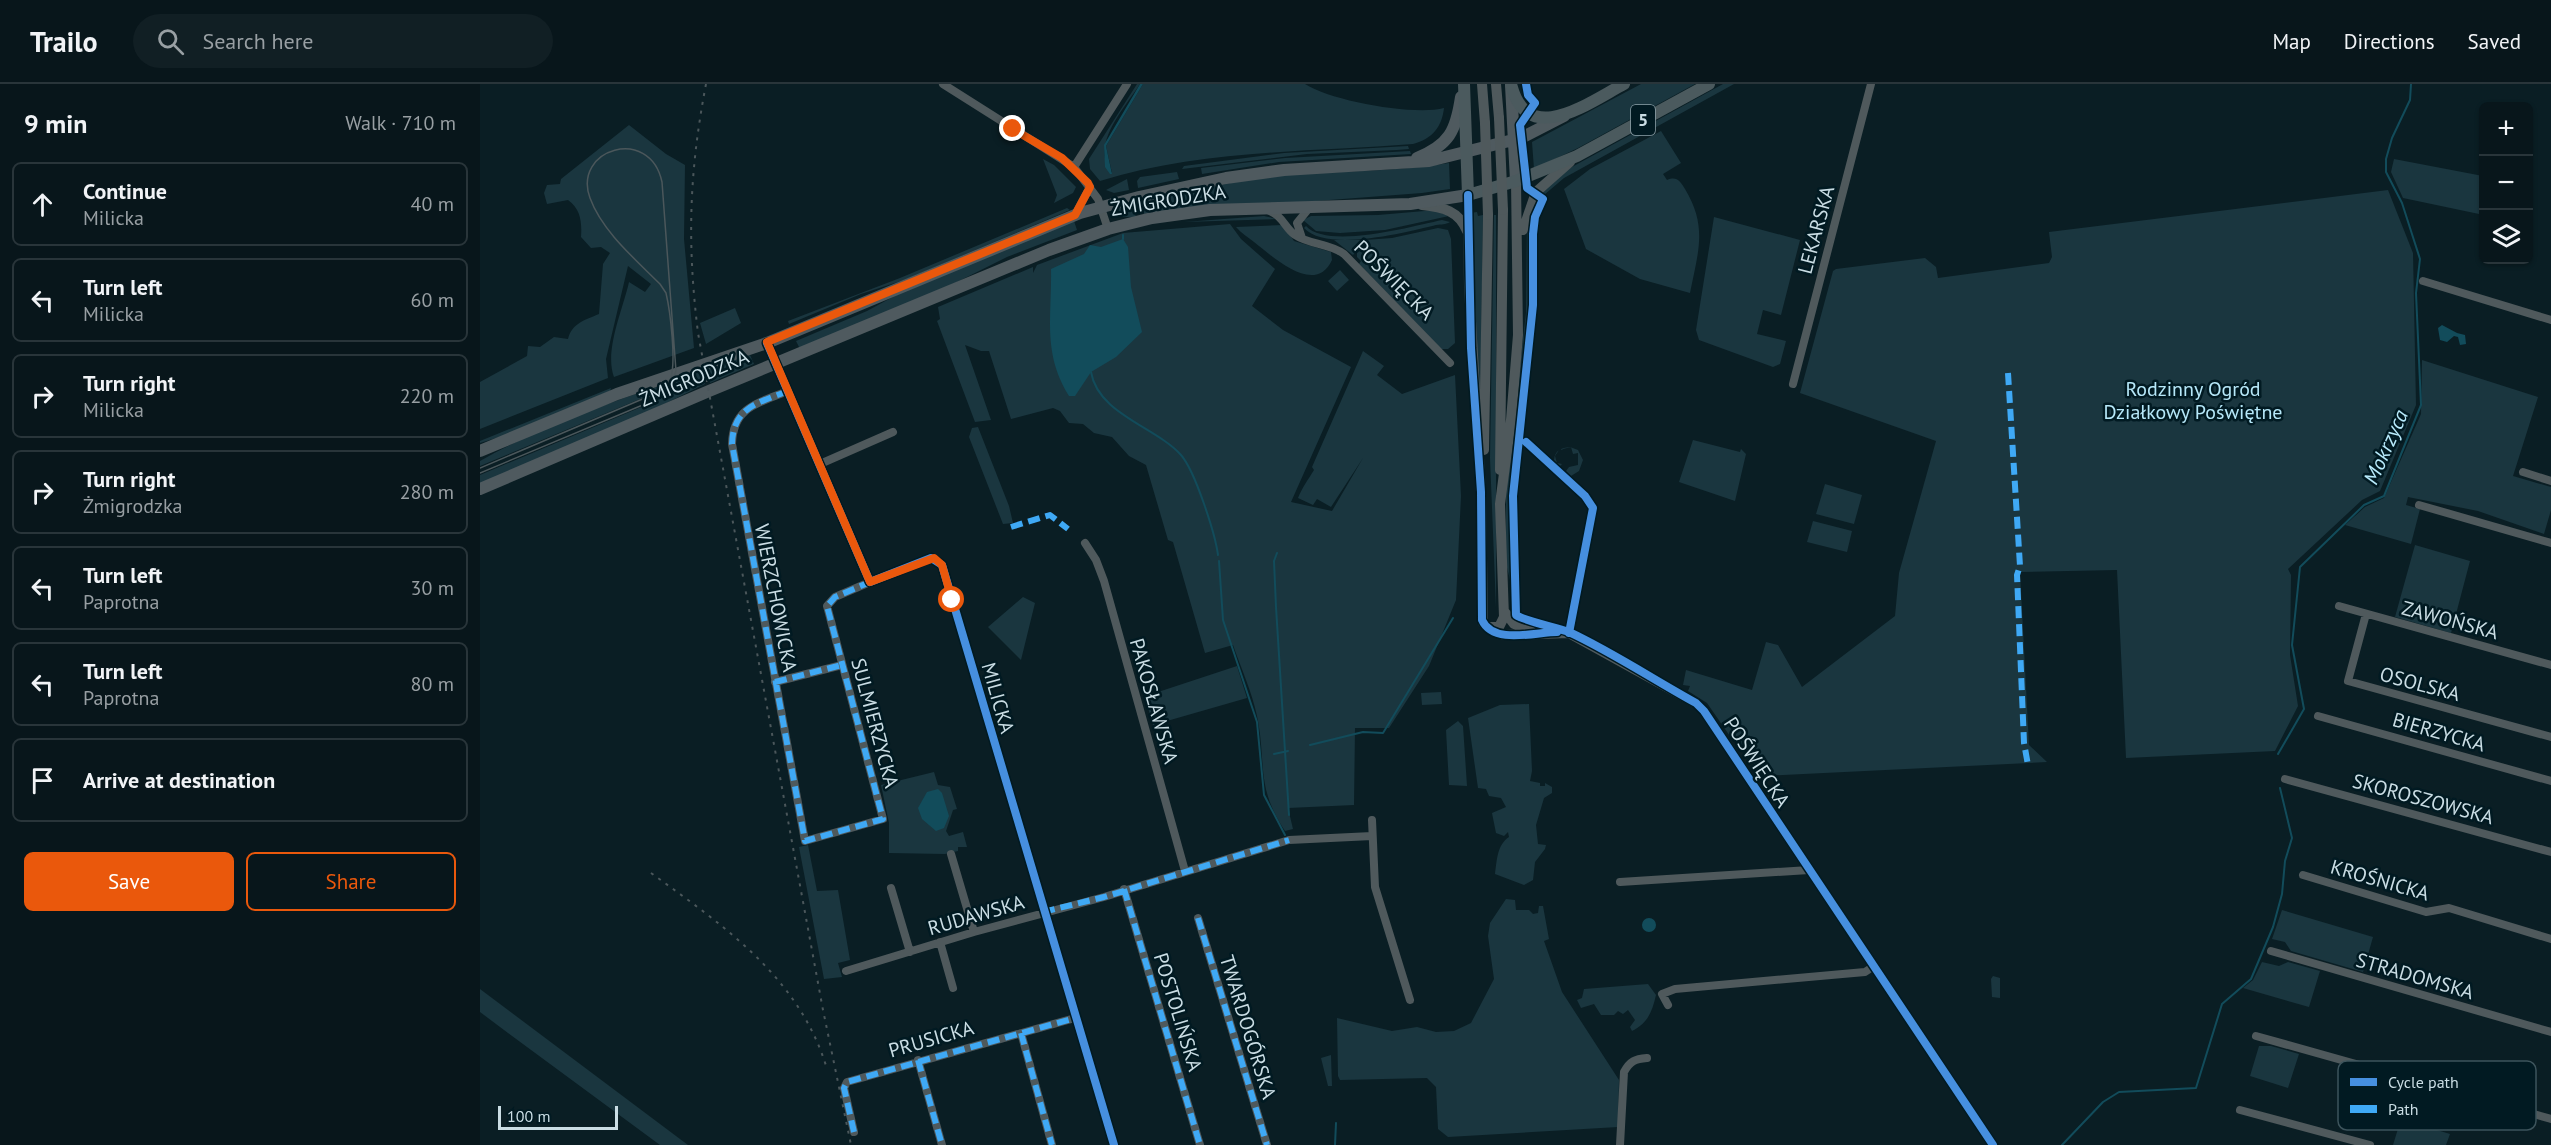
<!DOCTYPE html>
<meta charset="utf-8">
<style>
body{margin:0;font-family:"PT Sans",sans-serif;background:#111f24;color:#f1f3f6}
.controls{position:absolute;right:18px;top:18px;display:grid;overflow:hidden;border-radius:9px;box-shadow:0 2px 4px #0004}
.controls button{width:54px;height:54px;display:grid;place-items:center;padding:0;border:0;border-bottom:2px solid #29353a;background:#08161b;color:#f1f3f6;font:30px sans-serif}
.scale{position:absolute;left:18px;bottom:15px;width:120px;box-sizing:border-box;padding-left:6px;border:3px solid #cadde4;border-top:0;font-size:16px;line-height:21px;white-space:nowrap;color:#cadde4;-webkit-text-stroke:4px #011a22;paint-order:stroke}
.stop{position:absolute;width:18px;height:18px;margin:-14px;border:4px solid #ea580c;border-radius:50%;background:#fff}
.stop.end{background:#ea580c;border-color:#fff;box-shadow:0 2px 6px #0008}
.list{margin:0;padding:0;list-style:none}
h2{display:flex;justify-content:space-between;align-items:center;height:78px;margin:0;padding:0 24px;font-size:26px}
h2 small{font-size:20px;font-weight:400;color:#989fa3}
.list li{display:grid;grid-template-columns:39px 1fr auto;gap:18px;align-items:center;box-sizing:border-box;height:84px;margin:0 12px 12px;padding:0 12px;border:2px solid #29353a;border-radius:9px}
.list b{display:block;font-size:22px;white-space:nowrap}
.list p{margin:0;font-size:20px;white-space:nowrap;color:#989fa3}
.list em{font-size:20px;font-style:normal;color:#989fa3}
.actions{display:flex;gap:12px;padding:18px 24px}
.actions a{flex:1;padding:14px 0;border:2px solid #ea580c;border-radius:9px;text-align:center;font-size:21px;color:#ea580c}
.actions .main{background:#ea580c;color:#fff}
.icon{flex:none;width:33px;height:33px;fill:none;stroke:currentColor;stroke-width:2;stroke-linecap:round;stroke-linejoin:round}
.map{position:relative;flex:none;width:2071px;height:1061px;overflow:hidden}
header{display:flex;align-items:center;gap:36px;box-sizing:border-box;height:84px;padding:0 30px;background:#08161b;border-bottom:2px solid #29353a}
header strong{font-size:28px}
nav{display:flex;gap:33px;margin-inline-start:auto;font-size:21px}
.search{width:420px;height:54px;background:#111f24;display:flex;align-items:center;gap:15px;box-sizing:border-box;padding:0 21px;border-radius:33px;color:#989fa3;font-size:22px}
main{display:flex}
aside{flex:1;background:#08161b}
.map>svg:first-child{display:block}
.green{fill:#1a363f}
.water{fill:#124c5b}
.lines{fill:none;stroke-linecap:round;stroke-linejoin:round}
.stream{stroke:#124c5b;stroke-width:2}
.minor{stroke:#4f595c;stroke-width:8}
.tertiary{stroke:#4f595c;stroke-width:10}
.secondary{stroke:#4f5a5f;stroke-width:12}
.primary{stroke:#4b5a5e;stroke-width:12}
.tram{stroke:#4b575b;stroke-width:1.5}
.rail{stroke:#4b575b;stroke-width:2;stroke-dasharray:3 6;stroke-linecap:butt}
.tertiary-bridge{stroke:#4f595c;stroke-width:10}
.quiet{stroke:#3fa9f5;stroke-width:6;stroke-dasharray:12 6;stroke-linecap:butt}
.cycleway-casing{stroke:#011a22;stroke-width:11}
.cycleway{stroke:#468fdf;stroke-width:8}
.route{stroke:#ea580c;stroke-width:8}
.labels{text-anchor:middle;stroke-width:5;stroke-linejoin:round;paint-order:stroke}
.shield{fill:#011a22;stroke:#8ea2aa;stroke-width:1.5}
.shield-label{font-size:18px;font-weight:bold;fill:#cadde4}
.street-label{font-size:20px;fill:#cadde4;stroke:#011a22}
.park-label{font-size:20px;fill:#b6e8f9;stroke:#011a22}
.water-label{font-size:21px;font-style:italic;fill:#b8ebfc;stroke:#011a22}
.key{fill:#011a22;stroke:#3d545c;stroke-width:1.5}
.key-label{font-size:16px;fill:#cadde4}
</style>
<header>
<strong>Trailo</strong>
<div class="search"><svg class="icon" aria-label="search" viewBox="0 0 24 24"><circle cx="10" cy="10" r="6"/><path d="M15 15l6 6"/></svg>Search here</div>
<nav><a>Map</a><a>Directions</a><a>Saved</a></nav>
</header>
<main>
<aside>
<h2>9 min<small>Walk · 710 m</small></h2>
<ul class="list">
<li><svg class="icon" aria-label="ahead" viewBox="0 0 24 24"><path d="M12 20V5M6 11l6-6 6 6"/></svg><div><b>Continue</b><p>Milicka</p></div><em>40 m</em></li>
<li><svg class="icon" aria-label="left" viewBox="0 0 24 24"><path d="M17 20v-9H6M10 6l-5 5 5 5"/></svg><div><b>Turn left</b><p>Milicka</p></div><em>60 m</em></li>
<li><svg class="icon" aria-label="right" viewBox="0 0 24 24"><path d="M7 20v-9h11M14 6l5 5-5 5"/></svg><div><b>Turn right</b><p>Milicka</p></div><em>220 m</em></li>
<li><svg class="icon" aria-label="right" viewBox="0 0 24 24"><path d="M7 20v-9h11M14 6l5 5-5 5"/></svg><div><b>Turn right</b><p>Żmigrodzka</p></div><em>280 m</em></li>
<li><svg class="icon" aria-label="left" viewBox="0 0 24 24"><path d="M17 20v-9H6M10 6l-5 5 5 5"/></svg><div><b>Turn left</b><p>Paprotna</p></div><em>30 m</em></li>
<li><svg class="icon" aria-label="left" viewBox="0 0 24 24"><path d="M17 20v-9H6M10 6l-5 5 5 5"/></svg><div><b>Turn left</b><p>Paprotna</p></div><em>80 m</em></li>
<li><svg class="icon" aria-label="arrive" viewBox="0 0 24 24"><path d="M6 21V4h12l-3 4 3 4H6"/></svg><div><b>Arrive at destination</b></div></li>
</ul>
<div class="actions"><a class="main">Save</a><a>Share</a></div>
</aside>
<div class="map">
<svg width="2071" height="1061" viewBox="0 0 2071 1061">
<rect width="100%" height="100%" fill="#0a1e24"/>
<!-- green -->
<path class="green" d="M657 0H660C645 24 609 61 632 89L626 62 663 0H825C851 17 935 32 964 24 962 43 952 55 933 60 829 68 720 66 620 97L610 85 609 75Z
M1161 0H1215L1098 64 1054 85 1052 58Z
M1243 0H1254L1084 94 1064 111 1059 110 1081 89Z
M149 41 186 70 205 81 204 155 214 264 134 293C124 267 143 225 149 198L165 208 171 200 148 182 126 275 128 294 0 345V298L47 272 48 262 60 263 74 253 88 255C92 239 105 236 119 230L123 180 130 169 121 163 111 164 101 153C102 139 101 125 88 116L67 120 64 109 67 101 80 100 81 95Z
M1181 47 1201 79 1183 90 1187 96C1197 92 1200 97 1205 105 1228 143 1218 168 1210 209L1160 195 1106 165 1084 105 1110 85Z
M928 62 929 65 917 66 827 70 702 85 704 82 804 69Z
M930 67 931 70 799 78 722 90 721 84 805 74Z
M563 75 574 81 596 103 593 109 574 119 577 111Z
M1914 75 2003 92 1999 130 1923 114 1911 88Z
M969 79 970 105 942 109 664 130 661 118C713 106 766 94 819 90 869 87 919 87 969 79Z
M697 88 699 95 658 104 657 97 660 93Z
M647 95 649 106 634 109 626 106Z
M1908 106 1933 169 1936 321 1900 407 1882 416 1808 485 1811 491 1810 571 1818 622 1795 667 1646 674 1637 486 1540 488 1549 661 1567 678 1282 692 1258 656 1254 658 1227 619 1208 607 1210 602 1203 601 1206 586 1272 606 1286 558 1298 561 1322 603 1415 532 1419 489 1456 357 1320 309 1353 187 1356 185 1445 174 1456 183 1458 194 1569 179 1572 173 1569 148Z
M1054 118 1059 120 1052 147 1051 229 1033 386 1031 435 1033 496H1030L1026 479V403L1046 229 1047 140Z
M653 120 656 133H639L634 131V125Z
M587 124 590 126 424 196 381 210 309 240 308 237 420 194Z
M956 126 969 132 905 146 860 149 836 147 823 136 831 132 898 131Z
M1016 127V524L1010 374 1014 131H1016Z
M997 128 998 132 1003 131 1000 340 990 129Z
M784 132 797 135 704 138Z
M1234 133 1320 156 1301 231 1283 226 1277 250 1306 257 1300 280 1293 283 1219 256 1216 246Z
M962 136 970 138C965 141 962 140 956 141 927 148 847 169 824 144L826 142C848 166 933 142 962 136Z
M594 137 597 146 527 173 475 199 320 265 316 257 387 227 420 209Z
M750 140 761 155 795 185 772 222 803 246 871 283 811 418 852 427 883 374 851 423 837 415 833 421 818 414C823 402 828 396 834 386L832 383 883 267 904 282 897 291 922 310 975 291 981 412 976 516 949 582 909 644H875L874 721 808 724 813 745 805 747C775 701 787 681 777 632 772 608 761 584 753 561L725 569 693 458 688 456 666 381 649 372 632 353 614 349 603 340 589 339 580 327 573 324 531 335 509 267H501L485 261 511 336 495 338 457 237 460 235 458 223 553 183V189L557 181 643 149Z
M803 141 814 157 851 168 852 176C835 213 792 172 774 158 768 153 761 149 756 143Z
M958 144 968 146 971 155 975 259 968 265H961L879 180 881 177 877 173V169L885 163V156L912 154Z
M854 156H882V161L873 171Z
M860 186 869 196 857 207 848 197Z
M255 224 261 239 226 260 220 239Z
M270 271 274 280 230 299 227 285Z
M1942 276 2058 313 2033 392 2071 403V426L2064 450 1998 427 1928 413 1926 421 1940 425 1931 460 1865 441 1885 423 1904 414 1941 330Z
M223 287 225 300 152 336 0 400V391L178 316 192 306 197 296Z
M185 300 172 310 0 382V377C57 344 123 321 185 300Z
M131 304 130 307 29 350 0 359V357Z
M498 343 529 422 533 439 523 440 489 353 492 344Z
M1213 356 1260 368 1261 365 1266 370 1255 417 1199 398Z
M1090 363 1098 366 1103 376 1099 387 1091 392 1086 387 1089 383 1098 381V369L1093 370 1091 363 1079 366 1075 372 1077 379 1082 380 1080 382 1074 376C1075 366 1081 364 1090 363Z
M1345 400 1382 411 1374 440 1336 430Z
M1333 437 1372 447 1367 468 1327 458Z
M1935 461 1990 477 1971 549 1915 533Z
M543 513 555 519 541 576 508 543Z
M757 582 767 614 673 641 666 617 669 611Z
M961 608 962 620 942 621 941 609Z
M1049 620 1052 687 1050 697 1060 699V702H1065V699L1072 703V709L1064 714 1056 741 1058 760 1066 761 1065 765 1055 778 1053 796 1044 801 1015 790C1017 776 1017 761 1029 753L1028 748 1024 752 1016 749 1012 729 1026 723 1021 714 1009 712 1006 705 998 704 988 634 1020 621Z
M978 637 983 642 987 702 969 701 966 646Z
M454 688 458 701 470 703 477 725 473 726 466 747 469 752 483 748 487 763H478V767L465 770 409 769V739L401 701Z
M328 761 337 807 358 806 370 876 358 879 362 893 344 895 319 763Z
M1026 815 1035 816 1036 826H1049L1053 830 1058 829 1059 822H1063L1069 855 1064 857 1082 908 1139 996 1138 1043 968 1053 958 1045 956 1003 947 994 860 996 858 992 857 934 912 947 937 943 956 948 974 947 991 939 1014 895 1008 852 1010 839Z
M1802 826 1893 853 1883 888 1811 867 1805 858 1792 855Z
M1782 878 1799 882 1808 878 1840 887 1829 923 1763 904 1773 896Z
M1513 892 1520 894V914L1512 913 1511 895Z
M1168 900 1176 911C1172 928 1168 939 1152 947L1150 943 1155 936 1148 926 1143 930 1138 927 1134 931H1121L1114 920 1101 924 1097 916 1102 914 1104 905Z
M0 905 208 1061H180L20 943 0 928Z
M1779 962H1791L1819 970 1808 1004 1770 992Z
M851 971 852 1002H848L841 974Z
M1921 1035 1970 1050 1966 1061H1913Z"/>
<!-- water -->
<path class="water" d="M660 0H663L626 62 632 90H630L625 83 624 61Z
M643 155 648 163 651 203 662 248 636 273 611 288 595 312H589C562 269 572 232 571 185L604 170 610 161 621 163Z
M1962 241 1977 249 1985 251 1986 260 1980 261 1978 253 1974 252 1967 258 1960 256 1958 244Z
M458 705 462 709 469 732 464 744 456 747 442 735 438 724 447 708Z
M1162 841a7 7 0 1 1 14 0a7 7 0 1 1-14 0Z"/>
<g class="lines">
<!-- stream -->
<path class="stream" d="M643 151V155
M611 288C618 330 676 343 701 371 715 387 735 449 738 471
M797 469 794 477 796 523 809 731
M739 477 743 536 777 638 784 711 805 751
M830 661 883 648 903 649 973 534
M794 670 808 667
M1798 670 1824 625 1812 561 1820 483 1884 421 1904 412 1941 321 1936 209 1940 175 1922 119 1906 88V75L1912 54 1930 16 1931 0
M855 1061 856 1039
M1582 1061 1623 1018 1639 1008 1716 1004 1742 920 1771 895 1793 843 1802 810 1805 777 1812 754 1800 704"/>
<!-- minor -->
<path class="minor" d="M463 0 594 83 618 115 628 145
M594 83 647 0
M788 126C804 133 804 143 815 151 830 161 849 159 864 170L970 279
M595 131 610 103
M822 154 817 139 830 123
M1943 197 2071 236
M287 259 390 498 451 474 462 481 634 1061
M1313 300 1391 0
M308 307C278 319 253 323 252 360L325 757 403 735 347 522 355 513 390 498
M1046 358 1105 412 1113 424 1089 549
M340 380 413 348
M2043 388 2071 397
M1939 421 2071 459
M605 459 616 476 624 497 705 787
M1859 522 2071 581
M1886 530 1868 597 2071 653
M295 598 362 581
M1838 632 2071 697
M1805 695 2071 768
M892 736 895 803 930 916
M471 770 494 848
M1823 791 1946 828 1969 824 2071 855
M1140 798 1329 786
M411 804 430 868
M644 805 720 1061
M718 834 787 1061
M460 858 473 904
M1791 867 2071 948
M366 887 494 848 624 813 809 756 892 752
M1188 921 1182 910 1195 905 1385 888 1394 882
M541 949 572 1061
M1776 952 2071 1035
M438 976 462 1061
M1760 1026 1890 1061
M374 1048 364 1004 367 998 595 934
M1140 1061 1144 988C1150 977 1155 975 1167 974"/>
<!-- tertiary -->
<path class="tertiary" d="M1002 0 1005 39
M1016 0 1019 34
M988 111 989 203 1001 408 1003 539 1014 548 1024 551 1089 549 1216 619 1224 627 1513 1061
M942 121C963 123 979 127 987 147
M1043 146 1056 108 1090 78
M1004 366 1008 131
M1020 386 1023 126
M1024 527 1034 540 1051 547
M1007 543H1019L1024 533 1020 420 1031 336 1038 251 1036 97"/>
<!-- secondary -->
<path class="secondary" d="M1031 1 1036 97
M937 74C969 61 976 47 981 13
M0 367 137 310 287 259 600 129 659 113 746 94 804 86 949 77 1041 54 1084 32
M0 405 229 307 569 166 628 145 672 134 730 126 930 120 988 111"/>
<!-- primary -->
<path class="primary" d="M984 0 988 111 1036 97 1097 72 1229 0
M1031 0C1047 65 1108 19 1144 0"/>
<!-- tram -->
<path class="tram" d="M0 384 172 311C179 308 186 303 190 296 197 280 190 226 186 209L180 200C155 175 122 147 110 114 92 65 170 41 182 98L196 287 190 304 177 315 0 389"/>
<!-- rail -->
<path class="rail" d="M226 0C209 89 207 159 218 249L343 926 371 1061
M171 789C244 842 320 894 347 985"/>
<!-- tertiary-bridge -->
<path class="tertiary-bridge" d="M1019 34 1023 126
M1005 39 1008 131"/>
<!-- quiet -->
<path class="quiet" d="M1528 289 1540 482 1537 491 1544 659 1548 681
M308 307C278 319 253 323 252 360L325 757 403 735 347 522 355 513 390 498
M531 443 570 431 588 445
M295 598 362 581
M644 805 720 1061
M563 828 624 813 809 756
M718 834 787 1061
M541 949 572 1061
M438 976 462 1061
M374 1048 364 1004 367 998 595 934"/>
<defs>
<path id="cycleway" d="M1046 0 1048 11 1055 19 1040 41 1047 104 1063 115 1055 133 1053 150V221L1033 412 1036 531C1044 537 1076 543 1089 548 1132 568 1174 596 1216 619L1224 627 1513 1061
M988 111 991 264 1001 408 1002 536C1013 561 1056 548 1077 548
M287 259 390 498 451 474 462 481 634 1061
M1046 358 1105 412 1113 424 1089 549"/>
</defs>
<!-- cycleway casing -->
<use href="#cycleway" class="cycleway-casing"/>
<!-- cycleway -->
<use href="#cycleway" class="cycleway"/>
</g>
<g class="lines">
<!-- route -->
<path class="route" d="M472 516 462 481 454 474 390 498 287 258 595 131 610 103 608 99 582 74 533 45"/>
</g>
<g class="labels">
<!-- shield labels -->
<rect class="shield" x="1151" y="21" width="24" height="30" rx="4.5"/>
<g class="shield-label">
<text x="1163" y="42">5</text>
</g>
<!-- street labels -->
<g class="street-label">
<text transform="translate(688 116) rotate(-9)" y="7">ŻMIGRODZKA</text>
<text transform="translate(1336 146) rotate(-75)" y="7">LEKARSKA</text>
<text transform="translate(914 196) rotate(45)" y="7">POŚWIĘCKA</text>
<text transform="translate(214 294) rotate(-23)" y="7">ŻMIGRODZKA</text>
<text transform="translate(296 514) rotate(79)" y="7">WIERZCHOWICKA</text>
<text transform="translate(1970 536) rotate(15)" y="7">ZAWOŃSKA</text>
<text transform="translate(1940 600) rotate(15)" y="7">OSOLSKA</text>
<text transform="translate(518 614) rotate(74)" y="7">MILICKA</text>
<text transform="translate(674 617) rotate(74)" y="7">PAKOSŁAWSKA</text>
<text transform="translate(395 639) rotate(75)" y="7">SULMIERZYCKA</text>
<text transform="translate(1959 648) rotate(16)" y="7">BIERZYCKA</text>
<text transform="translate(1277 678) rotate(57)" y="7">POŚWIĘCKA</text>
<text transform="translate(1943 715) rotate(15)" y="7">SKOROSZOWSKA</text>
<text transform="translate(1900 796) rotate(16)" y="7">KROŚNICKA</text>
<text transform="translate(496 831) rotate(-16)" y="7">RUDAWSKA</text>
<text transform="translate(1935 892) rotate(16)" y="7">STRADOMSKA</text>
<text transform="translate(698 928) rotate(73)" y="7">POSTOLIŃSKA</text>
<text transform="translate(768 943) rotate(73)" y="7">TWARDOGÓRSKA</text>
<text transform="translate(451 955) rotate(-16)" y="7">PRUSICKA</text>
</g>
<!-- park labels -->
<g class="park-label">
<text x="1713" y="312">Rodzinny Ogród<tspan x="1713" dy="23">Działkowy Poświętne</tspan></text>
</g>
<!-- water labels -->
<g class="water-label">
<text transform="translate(1906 363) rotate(-66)" y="7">Mokrzyca</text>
</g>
</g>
<!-- legend -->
<rect x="1858" y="977" width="198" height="69" rx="9" class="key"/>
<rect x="1870" y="994" width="27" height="8" fill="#468fdf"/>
<rect x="1870" y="1021" width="27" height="8" fill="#3fa9f5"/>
<g class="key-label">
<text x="1908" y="1004">Cycle path</text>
<text x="1908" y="1031">Path</text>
</g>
</svg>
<div class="controls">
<button>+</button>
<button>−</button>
<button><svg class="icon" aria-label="layers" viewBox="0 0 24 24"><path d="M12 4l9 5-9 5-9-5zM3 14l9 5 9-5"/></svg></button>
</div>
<div class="scale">100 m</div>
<div class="stop" style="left:472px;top:516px"></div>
<div class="stop end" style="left:533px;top:45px"></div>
</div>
</main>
